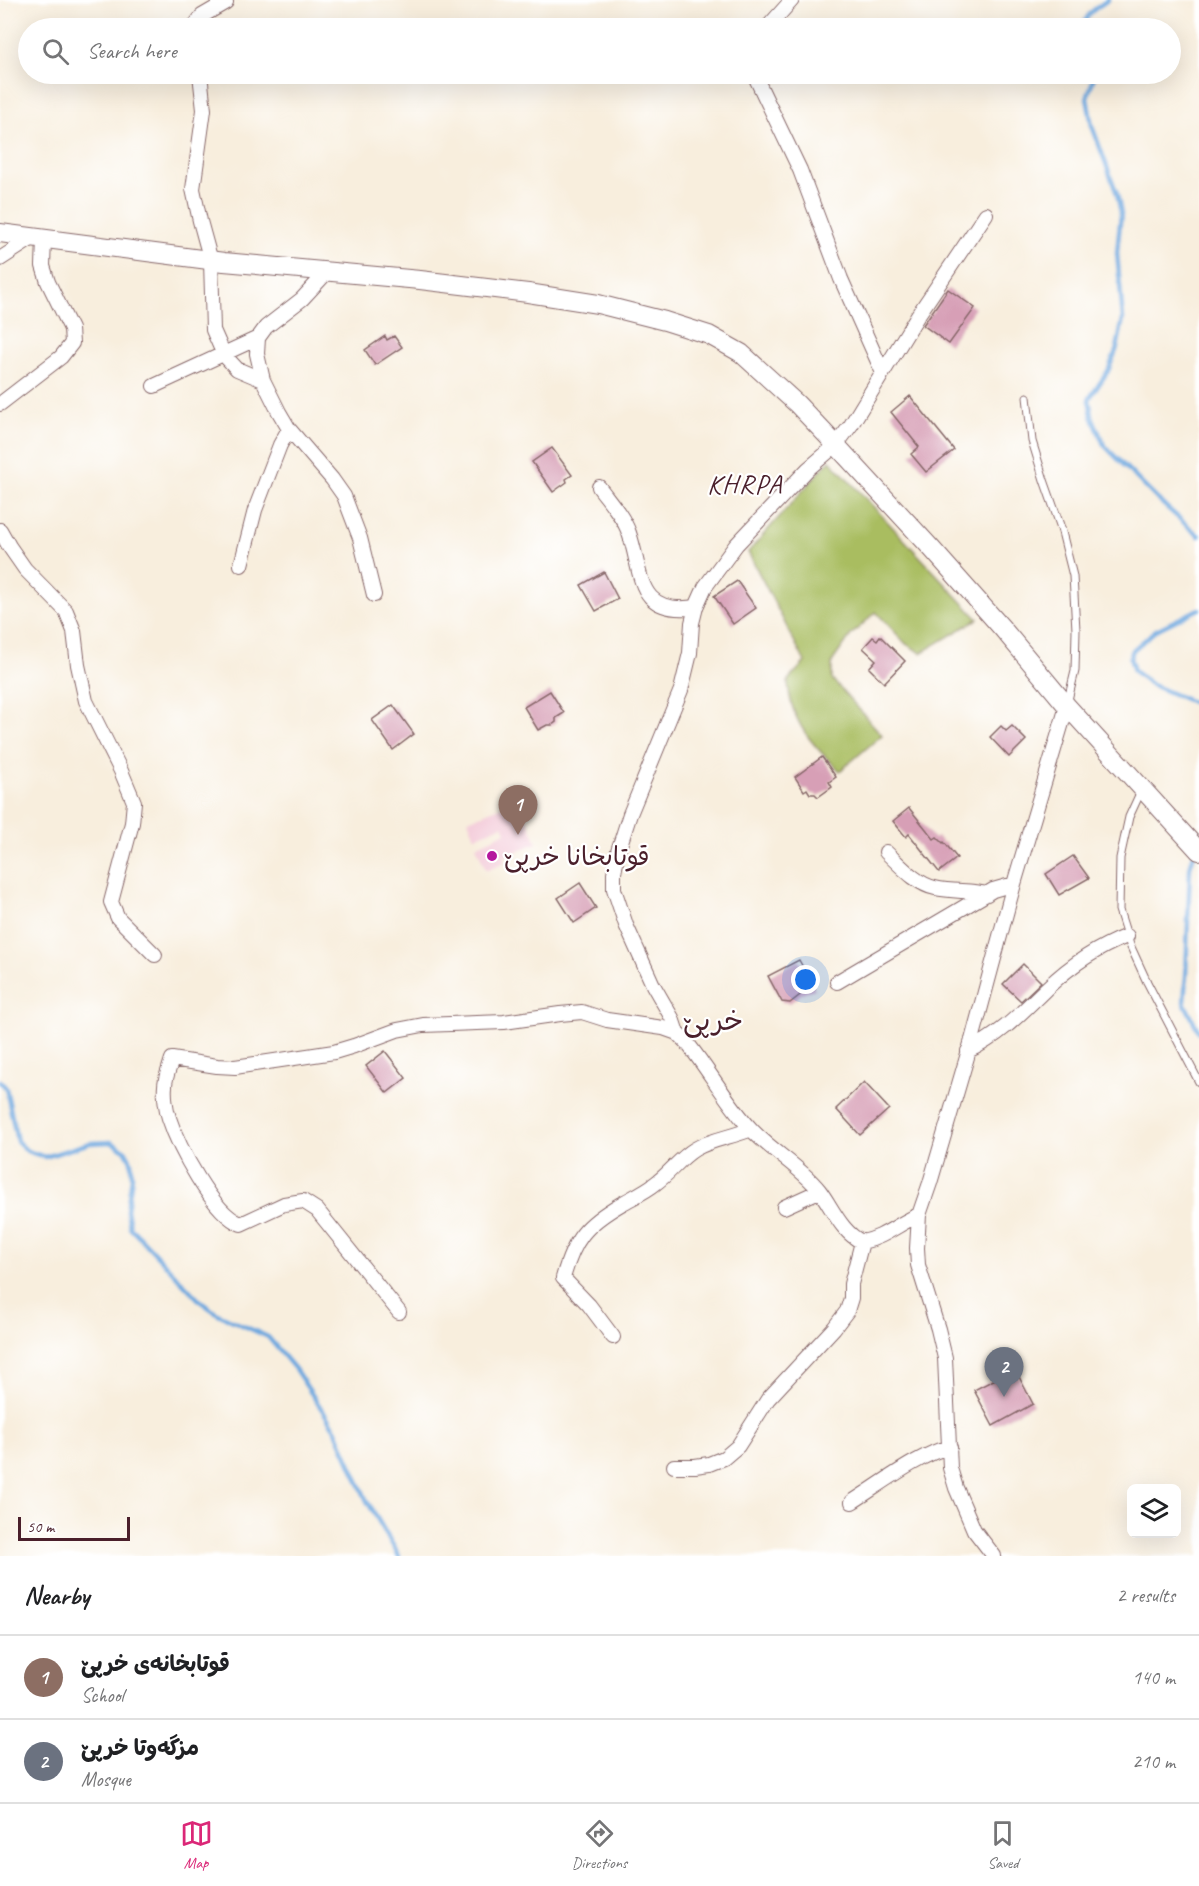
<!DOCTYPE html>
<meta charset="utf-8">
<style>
body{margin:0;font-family:Caveat,"Playpen Sans Arabic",sans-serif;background:#f6f6f6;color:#202124}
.controls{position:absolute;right:18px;bottom:18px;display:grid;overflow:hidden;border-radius:9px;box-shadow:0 6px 24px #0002}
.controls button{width:54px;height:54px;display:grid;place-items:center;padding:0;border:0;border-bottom:2px solid #e0e0e0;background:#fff;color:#202124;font:30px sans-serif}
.scale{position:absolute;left:18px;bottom:15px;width:112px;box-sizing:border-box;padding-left:6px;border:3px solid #4a1f2b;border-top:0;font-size:16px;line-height:21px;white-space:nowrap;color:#4a1f2b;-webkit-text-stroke:4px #fff;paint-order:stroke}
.you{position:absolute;left:806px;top:980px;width:21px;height:21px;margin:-15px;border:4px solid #fff;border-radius:50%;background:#1a73e8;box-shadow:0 0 0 9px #1a73e833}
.badge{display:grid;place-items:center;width:39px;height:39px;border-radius:50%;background:#db2777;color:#fff;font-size:20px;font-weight:700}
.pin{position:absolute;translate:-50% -50px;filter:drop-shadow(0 2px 3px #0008)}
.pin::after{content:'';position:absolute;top:32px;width:21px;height:18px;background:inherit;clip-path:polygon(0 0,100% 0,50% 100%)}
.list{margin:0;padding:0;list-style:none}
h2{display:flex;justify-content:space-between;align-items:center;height:78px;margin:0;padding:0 24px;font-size:26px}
h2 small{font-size:20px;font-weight:400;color:#757577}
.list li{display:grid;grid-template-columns:39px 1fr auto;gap:18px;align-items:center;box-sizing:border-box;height:84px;padding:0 24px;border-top:2px solid #e0e0e0}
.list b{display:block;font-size:22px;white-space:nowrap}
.list p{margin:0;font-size:20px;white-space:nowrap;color:#757577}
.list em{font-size:20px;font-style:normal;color:#757577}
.icon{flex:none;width:33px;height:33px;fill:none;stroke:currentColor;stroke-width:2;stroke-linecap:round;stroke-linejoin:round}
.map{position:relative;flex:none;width:1199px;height:1556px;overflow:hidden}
.search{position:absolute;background:#fff;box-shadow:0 6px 24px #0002;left:18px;right:18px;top:18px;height:66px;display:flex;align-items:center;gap:15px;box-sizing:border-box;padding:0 21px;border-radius:33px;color:#757577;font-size:22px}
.sheet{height:246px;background:#fff}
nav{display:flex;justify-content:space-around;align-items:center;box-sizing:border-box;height:84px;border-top:2px solid #e0e0e0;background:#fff;font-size:16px;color:#757577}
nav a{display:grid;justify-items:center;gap:3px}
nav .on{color:#db2777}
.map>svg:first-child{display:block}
.built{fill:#f4cfdc}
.green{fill:#a9bd61;stroke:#7a6e46;stroke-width:1.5}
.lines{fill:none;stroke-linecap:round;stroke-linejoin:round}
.stream{stroke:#70a9df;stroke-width:4.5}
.building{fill:#d79fb6}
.lane-casing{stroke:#876769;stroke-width:9}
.street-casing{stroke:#876769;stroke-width:16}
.secondary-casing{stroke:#876769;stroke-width:20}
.lane{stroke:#fff;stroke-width:7}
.street{stroke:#fff;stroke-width:14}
.secondary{stroke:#fff;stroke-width:18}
.poi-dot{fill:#b5179e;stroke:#fff;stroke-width:2}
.labels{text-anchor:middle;stroke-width:4.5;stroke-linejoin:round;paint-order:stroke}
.poi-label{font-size:26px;fill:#4a1f2b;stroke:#fff;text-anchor:start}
.neighbourhood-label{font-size:27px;letter-spacing:1.5px;fill:#4a1f2b;stroke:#fff}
.quarter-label{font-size:28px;fill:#4a1f2b;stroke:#fff}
</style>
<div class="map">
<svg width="1199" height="1556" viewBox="0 0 1199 1556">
<rect width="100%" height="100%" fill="#fff"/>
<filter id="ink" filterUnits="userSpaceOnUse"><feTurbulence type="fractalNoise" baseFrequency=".0167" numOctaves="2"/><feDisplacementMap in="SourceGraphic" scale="12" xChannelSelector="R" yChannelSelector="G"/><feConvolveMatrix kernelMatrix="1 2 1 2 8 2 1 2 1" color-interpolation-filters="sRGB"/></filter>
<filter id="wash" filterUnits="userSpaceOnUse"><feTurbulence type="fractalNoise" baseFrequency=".008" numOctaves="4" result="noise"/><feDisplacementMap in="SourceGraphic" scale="24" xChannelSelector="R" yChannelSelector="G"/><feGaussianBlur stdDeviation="1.35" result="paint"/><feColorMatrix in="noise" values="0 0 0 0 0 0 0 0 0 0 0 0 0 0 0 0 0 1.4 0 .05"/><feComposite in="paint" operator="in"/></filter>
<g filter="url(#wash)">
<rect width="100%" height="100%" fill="#f8eedd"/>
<!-- built -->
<path class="built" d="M519 799 537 843 503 857 505 862 486 870 476 846 506 832 503 825 475 837 468 820Z"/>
<!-- green -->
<path class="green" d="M830 460 978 619 921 653 906 644 876 612 851 635 832 662V679L882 735 840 771C812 745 789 720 788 680L805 662 748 552Z"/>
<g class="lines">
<!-- stream -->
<path class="stream" d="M1084 28C1084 14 1098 7 1108 0
M1095 74 1087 98 1092 126 1117 194 1121 213 1117 253 1123 319 1117 348 1108 371 1089 399 1092 416 1104 445 1156 498 1199 536
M1199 609 1156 630 1133 650 1130 658 1134 671 1152 685 1199 705
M1194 854 1190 867 1186 976 1184 1002 1199 1032
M0 1081 6 1088 17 1141 27 1151 45 1157 90 1143 111 1142 125 1150 131 1161 132 1177 127 1210 130 1227 201 1302 218 1314 268 1337 295 1369 335 1429 367 1501 399 1556"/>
</g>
<g id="blocks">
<!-- building -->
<path class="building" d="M948 289 975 308 949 344 923 325Z
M385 336 387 340 394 336 402 347 375 365 365 350Z
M910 396 954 450 926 472 911 454 919 447 891 412Z
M552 448 572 475 566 479 567 482 553 492 532 462Z
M604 572 618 599 596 611 581 585Z
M737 581 756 608 733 624 714 596Z
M880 636 905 661 884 683 869 668 876 660 863 648 873 637 877 640Z
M550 691 564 713 556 718V722L552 725H547L538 730 524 707Z
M393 705 414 734 393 750 372 720Z
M1001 726 1006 731 1012 726 1026 740 1009 757 990 737Z
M822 757 836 777 829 782 832 787 818 797 815 794H810L807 789 804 791 795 777Z
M909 808 934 839 937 837 943 843 944 842 957 858 939 872 909 834 906 837 893 821Z
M1073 856 1089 878 1059 895 1046 874Z
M580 883 596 908 574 923 558 898Z
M799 960 815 989 804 992 790 1003 782 1002 768 976Z
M1023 964 1041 982 1021 1001 1003 984Z
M385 1051 406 1078 387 1093 366 1066Z
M864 1082 889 1109 860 1135 836 1109Z
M1015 1369 1033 1404 993 1426 974 1390Z"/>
</g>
</g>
<g filter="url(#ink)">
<use href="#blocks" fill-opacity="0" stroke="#876769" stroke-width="1.5"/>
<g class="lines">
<defs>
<path id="lane" d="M1027 397 1032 441 1044 480 1061 528 1073 576 1076 630 1075 671 1067 704
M1141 791 1129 817 1120 858 1119 910 1130 945 1147 982 1199 1082"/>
<path id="street" d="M193 28 202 16 226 2
M767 28 792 0
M200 74 204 110 193 189 200 221 211 261 213 330 224 355 237 369 263 380
M754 74 800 170 841 279 883 373
M0 259 34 237
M328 271 302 299 266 327 258 338 257 354 263 380 279 412 289 429 332 479 344 496 360 538 374 595
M154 386 258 338
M0 404 61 357 72 343 71 329 48 282 43 266 44 239
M599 487C610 502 623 516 629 533 643 573 635 616 696 607
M0 530 9 546 25 569 66 611 74 631 78 665 86 701 121 771 134 802 132 823 111 902 118 918 155 955
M241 565 255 510 280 445 289 429
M886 852C900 865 916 884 935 888 953 892 970 890 987 894
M837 982 993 890 1014 884
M677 1033 672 1018 653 985 626 925 614 889V873L618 851 630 814 681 690 690 653 692 623 696 607 705 587 736 545 808 469 836 445 851 425 918 315 986 214
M968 1051C1002 1034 1022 1012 1048 987 1070 966 1099 947 1127 936
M784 1207 819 1191
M399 1312 317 1210 303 1201 284 1204 241 1224C213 1214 178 1146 169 1118 166 1109 164 1095 165 1086 165 1077 170 1067 172 1059L217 1066 235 1067 334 1052 354 1046 397 1030 423 1025 504 1022 560 1014 582 1012 607 1020 663 1028 677 1033 688 1044C710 1072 727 1103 751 1129 771 1151 800 1166 819 1190 832 1207 841 1232 862 1242 884 1238 899 1223 919 1215
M613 1337 589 1305 563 1278C574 1239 585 1225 621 1204 633 1197 645 1192 656 1183 670 1173 680 1158 695 1149 712 1139 733 1137 751 1129
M674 1466H695L709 1464 724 1458 738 1446 768 1399 834 1328 847 1311 851 1298V1284L862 1242
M852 1502C878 1486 921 1453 950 1447
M994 1556 974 1530 956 1488 950 1468 945 1358 938 1329 918 1265 917 1248 919 1215 930 1183 972 1040 1014 884 1067 706"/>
<path id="secondary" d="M0 233 224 262 420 280 528 293 598 304 665 321 709 335 741 353 797 404 836 445 932 549 1002 628 1067 706 1199 851"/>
</defs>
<!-- lane casing -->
<use href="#lane" class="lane-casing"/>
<!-- street casing -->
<use href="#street" class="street-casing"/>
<!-- secondary casing -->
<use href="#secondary" class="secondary-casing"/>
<!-- lane -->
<use href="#lane" class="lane"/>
<!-- street -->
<use href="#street" class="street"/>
<!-- secondary -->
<use href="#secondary" class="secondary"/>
</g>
</g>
<!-- markers -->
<circle class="poi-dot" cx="492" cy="856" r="6"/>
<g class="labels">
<!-- poi labels -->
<g class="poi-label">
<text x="504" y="865">قوتابخانا خرپێ</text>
</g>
<!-- neighbourhood labels -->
<g class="neighbourhood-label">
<text x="745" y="493">KHRPA</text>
</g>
<!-- quarter labels -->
<g class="quarter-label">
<text x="713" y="1030">خرپێ</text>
</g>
</g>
</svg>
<div class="controls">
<button><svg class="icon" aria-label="layers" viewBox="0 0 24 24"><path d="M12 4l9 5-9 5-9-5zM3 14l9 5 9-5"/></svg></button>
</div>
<div class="scale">50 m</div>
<div class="you"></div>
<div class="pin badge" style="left:518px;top:835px;background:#8d6e63">1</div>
<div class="pin badge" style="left:1004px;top:1397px;background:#6b7280">2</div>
<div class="search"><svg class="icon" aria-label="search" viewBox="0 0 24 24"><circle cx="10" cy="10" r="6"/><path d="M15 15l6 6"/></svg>Search here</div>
</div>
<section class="sheet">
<h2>Nearby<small>2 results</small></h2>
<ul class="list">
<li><span class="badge" style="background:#8d6e63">1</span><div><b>قوتابخانەی خرپێ</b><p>School</p></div><em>140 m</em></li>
<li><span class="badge" style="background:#6b7280">2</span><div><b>مزگەوتا خرپێ</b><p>Mosque</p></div><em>210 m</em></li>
</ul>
</section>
<nav>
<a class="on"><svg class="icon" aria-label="map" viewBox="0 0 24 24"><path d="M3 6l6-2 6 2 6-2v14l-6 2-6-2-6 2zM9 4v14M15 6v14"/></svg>Map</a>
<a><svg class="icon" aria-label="directions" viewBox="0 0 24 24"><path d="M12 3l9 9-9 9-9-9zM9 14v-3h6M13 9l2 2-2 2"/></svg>Directions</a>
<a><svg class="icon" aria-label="saved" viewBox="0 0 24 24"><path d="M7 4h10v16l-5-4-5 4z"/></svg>Saved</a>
</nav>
